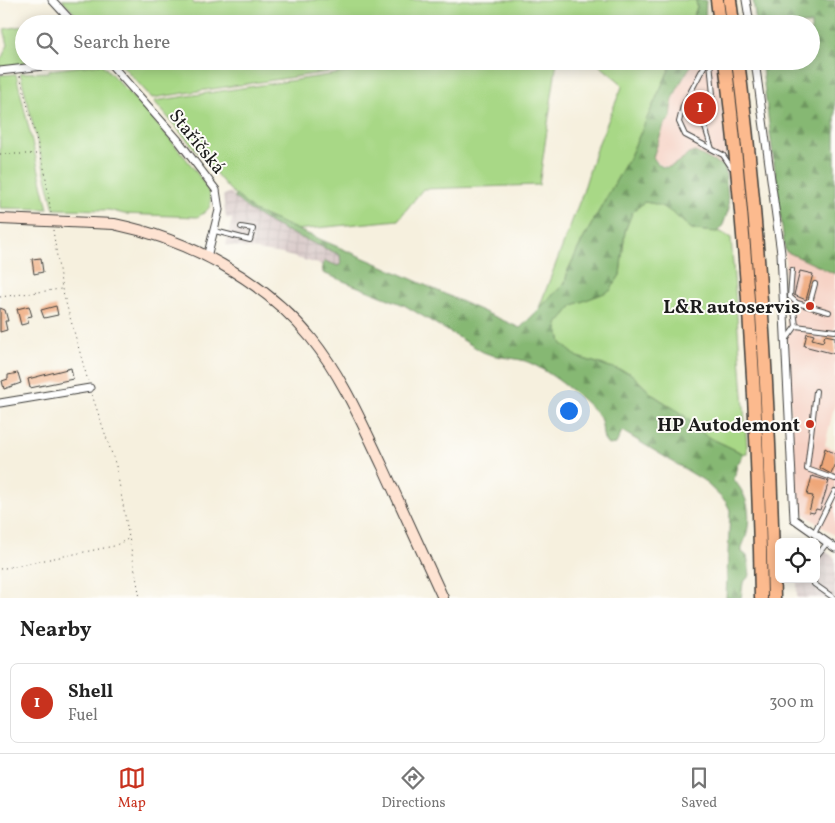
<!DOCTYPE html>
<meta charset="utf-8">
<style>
body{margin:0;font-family:Vollkorn,serif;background:#f6f6f6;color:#222}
.controls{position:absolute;right:15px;bottom:15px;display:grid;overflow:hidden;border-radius:8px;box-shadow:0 2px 12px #0003}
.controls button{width:45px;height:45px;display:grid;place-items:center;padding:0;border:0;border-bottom:1px solid #e0e0e0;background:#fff;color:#222;font:25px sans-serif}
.you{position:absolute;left:568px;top:410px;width:18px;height:18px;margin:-12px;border:4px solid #fff;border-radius:50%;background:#1a73e8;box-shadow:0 0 0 8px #1a73e833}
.badge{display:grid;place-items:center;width:32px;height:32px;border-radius:50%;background:#c8321e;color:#fff;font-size:16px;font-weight:700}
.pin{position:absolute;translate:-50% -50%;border:2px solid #fff;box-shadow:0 1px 5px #0006}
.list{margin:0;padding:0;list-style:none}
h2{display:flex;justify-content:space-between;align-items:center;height:65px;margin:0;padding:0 20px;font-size:21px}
h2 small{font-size:16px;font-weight:400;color:#767676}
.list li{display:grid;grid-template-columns:32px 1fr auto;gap:15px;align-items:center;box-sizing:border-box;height:80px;margin:0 10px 10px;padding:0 10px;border:1px solid #e0e0e0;border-radius:8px}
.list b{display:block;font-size:19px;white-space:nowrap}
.list p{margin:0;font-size:16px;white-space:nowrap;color:#767676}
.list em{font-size:16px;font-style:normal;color:#767676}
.icon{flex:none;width:28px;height:28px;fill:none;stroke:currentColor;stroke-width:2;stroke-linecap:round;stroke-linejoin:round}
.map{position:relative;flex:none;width:835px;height:598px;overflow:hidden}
.search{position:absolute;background:#fff;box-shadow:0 2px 12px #0003;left:15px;right:15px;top:15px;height:55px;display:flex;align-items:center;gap:12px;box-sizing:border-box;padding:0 18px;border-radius:28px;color:#767676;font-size:19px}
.sheet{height:155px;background:#fff}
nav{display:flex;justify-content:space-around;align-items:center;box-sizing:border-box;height:70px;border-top:1px solid #e0e0e0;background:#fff;font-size:14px;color:#767676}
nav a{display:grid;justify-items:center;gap:2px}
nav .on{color:#c8321e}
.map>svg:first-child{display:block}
.built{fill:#f6d2c5}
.industrial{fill:url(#industrial-grid)}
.green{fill:#a8d886;stroke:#627a51}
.forest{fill:url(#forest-firs);stroke:#516a48}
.building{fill:#efa779}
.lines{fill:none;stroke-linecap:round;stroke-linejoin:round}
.lane-casing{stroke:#3d3c39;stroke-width:6}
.street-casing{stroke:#3d3c39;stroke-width:9}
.secondary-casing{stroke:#3d3c39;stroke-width:12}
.highway-casing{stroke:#3d3c39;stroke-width:15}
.path{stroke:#3d3c39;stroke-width:1;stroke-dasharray:1 4;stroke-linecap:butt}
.lane{stroke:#fff;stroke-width:4}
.street{stroke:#fff;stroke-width:7}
.secondary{stroke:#fee3d2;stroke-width:10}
.highway{stroke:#fcba8e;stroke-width:12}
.poi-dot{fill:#c8321e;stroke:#fdfcf7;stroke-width:2}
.labels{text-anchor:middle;stroke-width:4;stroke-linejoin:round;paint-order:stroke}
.street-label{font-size:19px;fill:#1c1c1c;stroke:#fdfcf7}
.poi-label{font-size:19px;font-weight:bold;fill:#1c1c1c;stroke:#fdfcf7;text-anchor:end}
</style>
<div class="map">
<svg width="835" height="598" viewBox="0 0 835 598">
<defs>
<pattern id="industrial-grid" width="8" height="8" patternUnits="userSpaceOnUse" patternTransform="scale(1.25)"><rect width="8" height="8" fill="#d1bfbf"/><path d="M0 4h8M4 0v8" fill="none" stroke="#b3a4a4"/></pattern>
<pattern id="forest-firs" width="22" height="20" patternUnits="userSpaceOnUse" patternTransform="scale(1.25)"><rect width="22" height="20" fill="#86b873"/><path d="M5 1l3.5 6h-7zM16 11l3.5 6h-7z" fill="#6d955e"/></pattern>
</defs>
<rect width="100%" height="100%" fill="#fdfcf7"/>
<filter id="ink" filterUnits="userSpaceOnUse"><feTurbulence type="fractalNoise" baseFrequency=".02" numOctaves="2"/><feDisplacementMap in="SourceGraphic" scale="10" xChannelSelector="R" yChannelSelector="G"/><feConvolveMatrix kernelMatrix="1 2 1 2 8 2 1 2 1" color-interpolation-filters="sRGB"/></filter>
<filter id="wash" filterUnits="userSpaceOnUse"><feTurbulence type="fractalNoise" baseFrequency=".0096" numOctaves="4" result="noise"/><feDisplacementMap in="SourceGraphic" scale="20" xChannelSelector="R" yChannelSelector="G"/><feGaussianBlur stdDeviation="1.12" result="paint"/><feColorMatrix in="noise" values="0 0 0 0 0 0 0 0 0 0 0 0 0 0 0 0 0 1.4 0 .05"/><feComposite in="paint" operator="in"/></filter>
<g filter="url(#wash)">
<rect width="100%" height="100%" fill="#f6f0de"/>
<!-- built -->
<path class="built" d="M694 61H717L727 149 725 167 714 161 688 154 679 163 669 167 661 165 653 157 664 125 671 118V107L677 90Z
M785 251 835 274V403L825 445 835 450V536L796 508 787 343Z"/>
<!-- industrial -->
<path class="industrial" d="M230 192 242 205 259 216 340 255 341 264 338 266 325 261 322 265 282 254 226 245 232 219 226 218 223 196Z
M816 545 835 558V598H797V579H816Z"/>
<!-- green -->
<path class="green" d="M62 0H192L194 4 228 0H696L697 7 691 24H84Z
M24 26V61H49L0 67V61L8 45 4 29Z
M118 61H402L152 98Z
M441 61H557L539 185 423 189 398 220 296 230 254 211 229 189 154 101 383 67Z
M594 61H673L630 156 581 243 568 270 565 283 539 308 583 192 595 152 622 87 620 82Z
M102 64C121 85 212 179 211 201 211 209 203 214 197 217L124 214 109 210 54 209 20 73 49 72V70Z
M16 74 48 209 0 208V75Z
M644 202 659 204 672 211 693 230 721 232 731 238 747 447V453L744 454 706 436 681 413 653 395 630 373 577 357 561 343 557 324 573 305 610 290 620 275 625 231 632 212Z"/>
<!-- forest -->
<path class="forest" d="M696 0H706L705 24H691L697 7Z
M753 0H835V274L785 251 761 61H811V24H756Z
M673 61H694C684 77 668 99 671 118L664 125 653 157C667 182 681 154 695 152L725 167 729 208 723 225 717 232 693 230C676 217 667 204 644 202L632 213 625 231 620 275 610 291 573 305 557 324 561 343 577 357 630 373 653 395 681 413 706 436 744 454 737 465 734 480C748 496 751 513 747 533 746 540 741 545 742 552L747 556 750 575 743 583 741 598H726L730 510 726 502 703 480 622 431 616 444 608 445C599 437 606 423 597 414 582 397 546 368 525 361 511 357 497 358 483 352L404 305 323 273 322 265 325 261 338 266 341 264 340 255C304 238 263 225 234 197L236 195 254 211 385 267 520 328 565 283 568 270 581 243 630 156Z"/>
<g id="blocks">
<!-- building -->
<path class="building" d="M693 95 705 101 695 121 686 116 689 109 687 107Z
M41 258 43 272 34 274 32 259Z
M800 271 813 274 806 300 794 295Z
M29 306 32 316 27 317 29 323 21 325 17 309Z
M56 306 58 315 44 318 41 310Z
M0 308 5 310 8 321H5L7 330 0 332Z
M807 333 814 335 812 339 823 342 825 335 835 337V354L804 346Z
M71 368 73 379 30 388 28 379Z
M18 373 21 383 4 389 2 381 8 379V375Z
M825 448 835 454V466L831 474 820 468Z
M812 476 829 481 820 510 816 509 814 513 809 512 813 496 807 495Z"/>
</g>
</g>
<g filter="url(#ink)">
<use href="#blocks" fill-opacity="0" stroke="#3d3c39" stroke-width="1"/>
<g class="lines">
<defs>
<path id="lane" d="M707 61 683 106 679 122 685 135 723 155 731 167
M710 61 713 95 701 115 712 149
M215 231 250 240 253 229 241 227
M792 270 790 297 797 303
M809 306 815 284
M796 326 835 331
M786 340 796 326 794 310 797 303 829 312
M816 391 807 469 835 479
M814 533 835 491
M816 557 827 543
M814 579V584L834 598"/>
<path id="street" d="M52 0 74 24
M746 0 750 24
M108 61 178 140 216 190 219 210 207 257
M755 61 781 253 794 519 835 548
M0 71 86 61
M0 403 90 388"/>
<path id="secondary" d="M0 219 114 224C187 239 263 279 311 338 342 376 362 423 383 467 403 511 423 554 443 598"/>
<path id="highway" d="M717 0 720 24
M730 0 733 24
M725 61C747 239 758 419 761 598
M738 61C761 239 770 419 774 598"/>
</defs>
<!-- lane casing -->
<use href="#lane" class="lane-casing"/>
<!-- street casing -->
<use href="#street" class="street-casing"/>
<!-- secondary casing -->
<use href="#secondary" class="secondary-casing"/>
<!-- highway casing -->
<use href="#highway" class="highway-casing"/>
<!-- path -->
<path class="path" d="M20 76 45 172 51 213
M0 154H39
M53 230 62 289 88 381
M0 297 61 289
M92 395 116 466 140 598
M0 569 114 546 128 539"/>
<!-- lane -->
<use href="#lane" class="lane"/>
<!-- street -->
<use href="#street" class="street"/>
<!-- secondary -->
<use href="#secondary" class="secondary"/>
<!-- highway -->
<use href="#highway" class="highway"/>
</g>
</g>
<!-- markers -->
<g class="poi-dot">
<circle cx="810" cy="306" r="5"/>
<circle cx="810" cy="424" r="5"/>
</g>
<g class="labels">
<!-- street labels -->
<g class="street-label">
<text transform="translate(198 141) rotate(51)" y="7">Staříčská</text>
</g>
<!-- poi labels -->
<g class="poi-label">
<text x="800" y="313">L&amp;R autoservis</text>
<text x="800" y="431">HP Autodemont</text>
</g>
</g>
</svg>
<div class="controls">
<button><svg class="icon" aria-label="locate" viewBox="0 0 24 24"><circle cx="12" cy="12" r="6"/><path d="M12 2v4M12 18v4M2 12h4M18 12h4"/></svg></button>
</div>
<div class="you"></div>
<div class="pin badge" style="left:700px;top:108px">1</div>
<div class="search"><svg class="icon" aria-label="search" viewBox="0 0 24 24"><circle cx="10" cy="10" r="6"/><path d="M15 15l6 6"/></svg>Search here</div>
</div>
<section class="sheet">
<h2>Nearby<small></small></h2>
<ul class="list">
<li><span class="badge">1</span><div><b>Shell</b><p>Fuel</p></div><em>300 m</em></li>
</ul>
</section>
<nav>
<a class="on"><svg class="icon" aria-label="map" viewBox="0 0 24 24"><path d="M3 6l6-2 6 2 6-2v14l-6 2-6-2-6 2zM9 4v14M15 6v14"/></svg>Map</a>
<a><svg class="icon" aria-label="directions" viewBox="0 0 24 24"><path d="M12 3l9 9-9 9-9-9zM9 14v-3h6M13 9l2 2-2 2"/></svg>Directions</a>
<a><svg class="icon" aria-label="saved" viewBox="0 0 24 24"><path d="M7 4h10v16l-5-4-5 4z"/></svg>Saved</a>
</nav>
